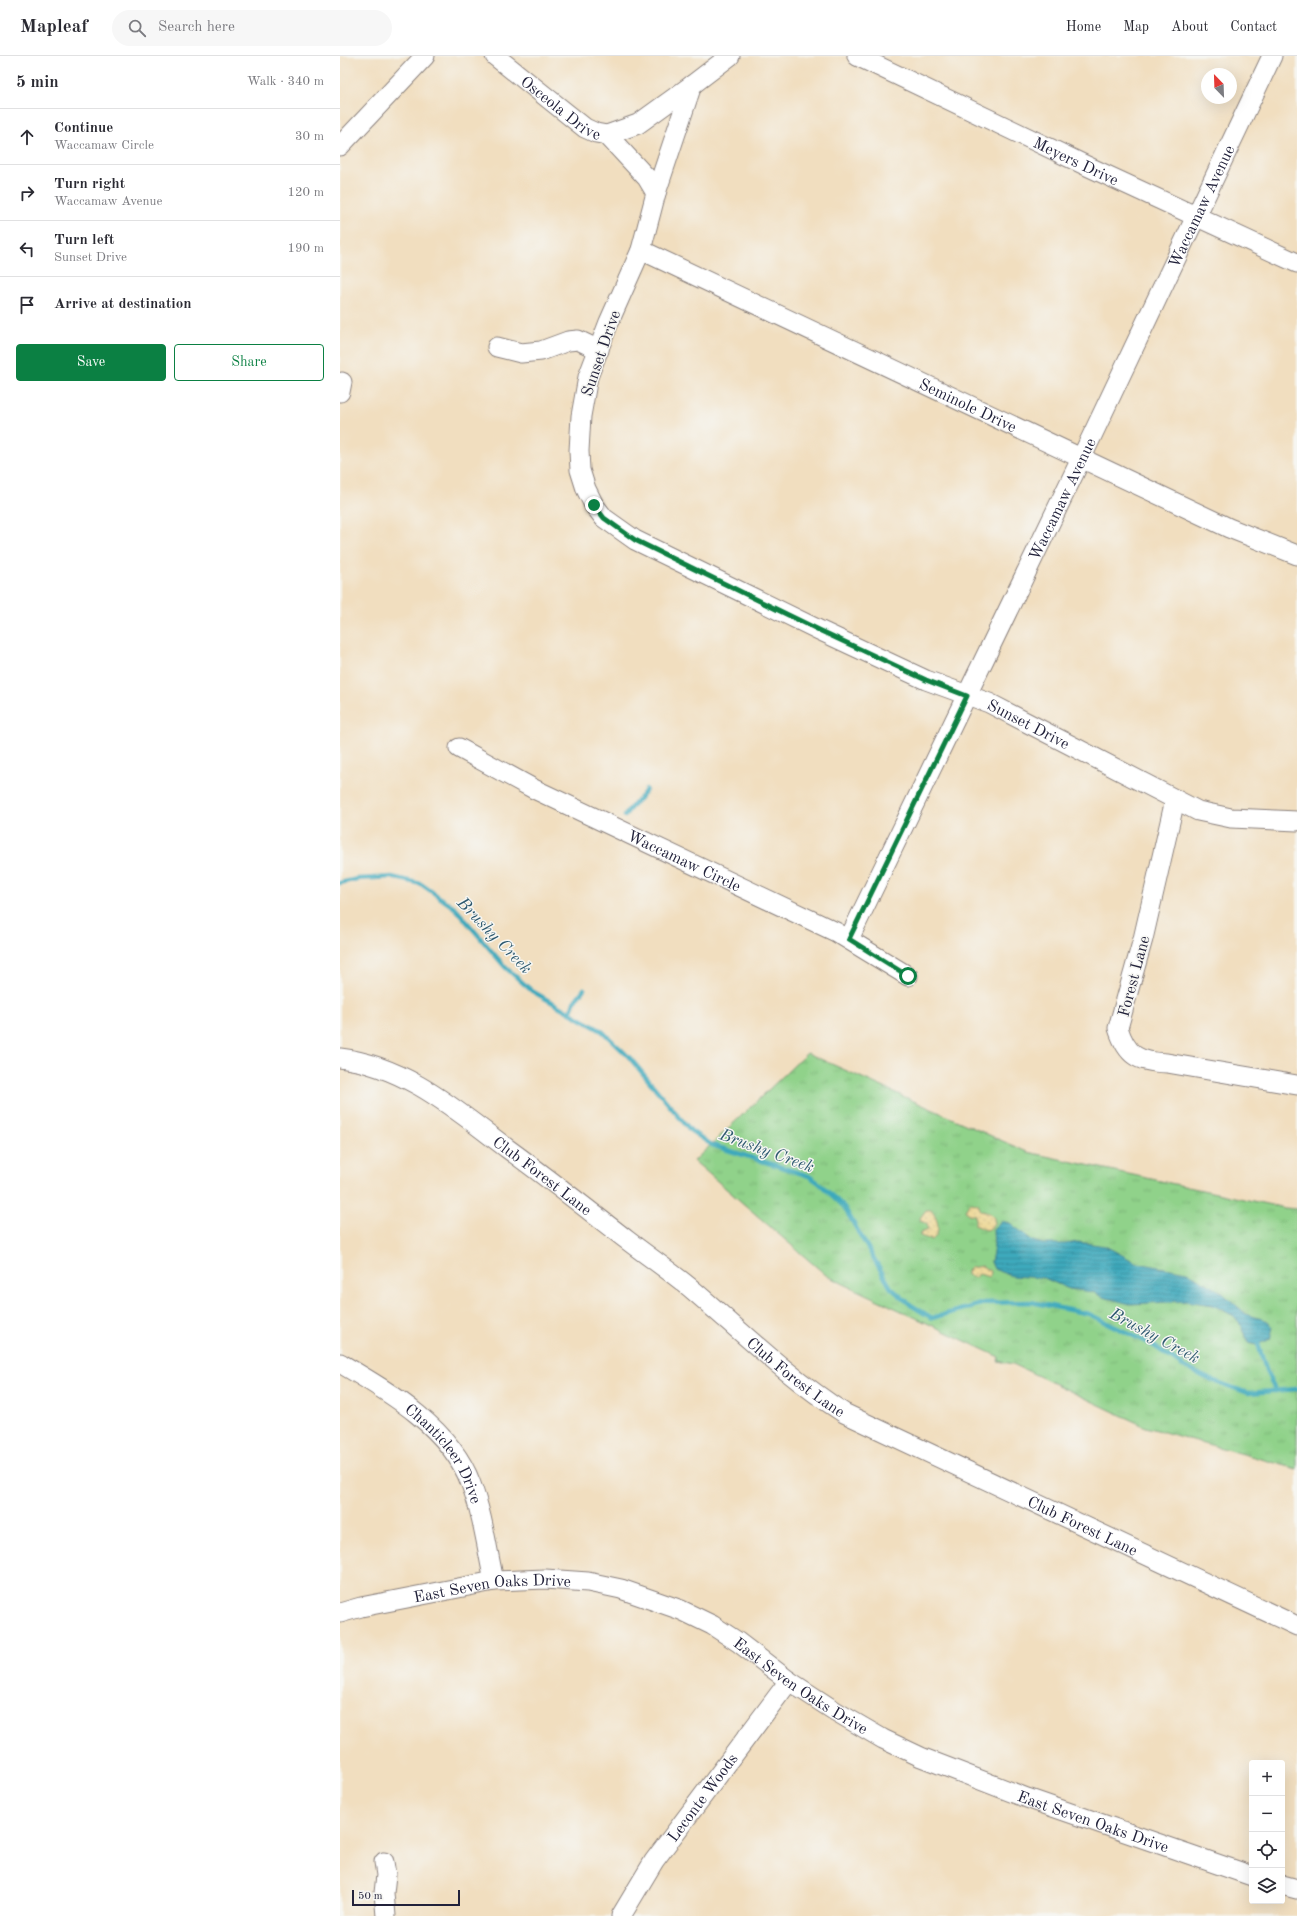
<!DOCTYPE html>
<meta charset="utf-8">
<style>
body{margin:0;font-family:"Old Standard TT",serif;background:#f7f7f7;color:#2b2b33}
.controls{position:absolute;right:12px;bottom:12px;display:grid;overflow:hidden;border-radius:4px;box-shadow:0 4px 16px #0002}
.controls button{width:36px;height:36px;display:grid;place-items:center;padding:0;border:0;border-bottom:1px solid #e1e1e2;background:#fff;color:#2b2b33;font:20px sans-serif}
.compass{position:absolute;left:861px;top:12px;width:36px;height:36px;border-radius:50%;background:#fff;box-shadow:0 4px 16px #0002;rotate:337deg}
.scale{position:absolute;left:12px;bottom:10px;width:108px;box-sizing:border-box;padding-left:4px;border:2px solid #22223b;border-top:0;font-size:11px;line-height:14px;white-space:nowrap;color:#22223b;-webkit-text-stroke:3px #f6f6f2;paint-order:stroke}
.stop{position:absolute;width:12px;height:12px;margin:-9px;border:3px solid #0b8043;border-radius:50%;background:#fff}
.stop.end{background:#0b8043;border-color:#fff;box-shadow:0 1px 4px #0008}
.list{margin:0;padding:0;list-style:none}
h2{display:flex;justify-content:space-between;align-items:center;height:52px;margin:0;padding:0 16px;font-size:17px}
h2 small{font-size:13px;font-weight:400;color:#7c7c81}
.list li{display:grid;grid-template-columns:26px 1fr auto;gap:12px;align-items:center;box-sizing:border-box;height:56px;padding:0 16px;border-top:1px solid #e1e1e2}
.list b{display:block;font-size:15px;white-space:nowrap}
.list p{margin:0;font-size:13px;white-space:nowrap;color:#7c7c81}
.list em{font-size:13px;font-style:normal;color:#7c7c81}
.actions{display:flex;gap:8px;padding:12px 16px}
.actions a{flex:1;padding:9px 0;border:1px solid #0b8043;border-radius:4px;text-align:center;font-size:14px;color:#0b8043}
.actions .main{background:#0b8043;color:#fff}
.icon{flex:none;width:22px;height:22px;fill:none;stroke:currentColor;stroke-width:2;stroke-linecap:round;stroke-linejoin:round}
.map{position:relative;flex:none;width:957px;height:1860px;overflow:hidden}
header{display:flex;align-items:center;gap:24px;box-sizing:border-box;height:56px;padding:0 20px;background:#fff;border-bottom:1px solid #e1e1e2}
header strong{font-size:19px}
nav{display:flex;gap:22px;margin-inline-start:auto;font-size:14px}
.search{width:280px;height:36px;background:#f7f7f7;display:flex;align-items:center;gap:10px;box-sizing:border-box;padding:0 14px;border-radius:22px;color:#7c7c81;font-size:15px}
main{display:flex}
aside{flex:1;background:#fff}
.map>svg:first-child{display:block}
.grass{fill:url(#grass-tufts);stroke:#597a62}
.sand{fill:url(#sand-dots);stroke:#887e6c}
.water{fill:url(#water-rules);stroke:#2f667c}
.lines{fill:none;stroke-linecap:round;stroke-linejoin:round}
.stream{stroke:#3ca9bc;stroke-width:4.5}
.minor-casing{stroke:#8a807d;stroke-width:21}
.minor{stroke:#fff;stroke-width:19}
.route{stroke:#0b8043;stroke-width:5}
.labels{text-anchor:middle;stroke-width:3;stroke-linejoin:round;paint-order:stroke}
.street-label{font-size:16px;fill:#22223b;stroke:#f6f6f2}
.water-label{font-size:17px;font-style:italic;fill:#2c586f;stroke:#f6f6f2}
</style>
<header>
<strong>Mapleaf</strong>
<div class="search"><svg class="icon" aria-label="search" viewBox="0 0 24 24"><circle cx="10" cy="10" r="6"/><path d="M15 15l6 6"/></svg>Search here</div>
<nav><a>Home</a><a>Map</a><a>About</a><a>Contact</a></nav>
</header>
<main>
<aside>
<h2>5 min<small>Walk · 340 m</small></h2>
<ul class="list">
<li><svg class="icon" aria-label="ahead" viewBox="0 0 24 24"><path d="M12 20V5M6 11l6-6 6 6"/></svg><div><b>Continue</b><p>Waccamaw Circle</p></div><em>30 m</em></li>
<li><svg class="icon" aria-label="right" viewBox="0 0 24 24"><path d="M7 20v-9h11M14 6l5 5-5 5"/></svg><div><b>Turn right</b><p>Waccamaw Avenue</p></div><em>120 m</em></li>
<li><svg class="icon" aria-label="left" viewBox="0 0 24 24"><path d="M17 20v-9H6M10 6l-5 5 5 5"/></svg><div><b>Turn left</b><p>Sunset Drive</p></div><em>190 m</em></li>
<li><svg class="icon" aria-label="arrive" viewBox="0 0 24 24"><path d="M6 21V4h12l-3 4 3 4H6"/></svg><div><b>Arrive at destination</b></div></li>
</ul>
<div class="actions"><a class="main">Save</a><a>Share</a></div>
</aside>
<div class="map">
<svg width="957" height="1860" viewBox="0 0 957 1860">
<defs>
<pattern id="grass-tufts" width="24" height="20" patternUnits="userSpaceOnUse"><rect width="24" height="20" fill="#90d28a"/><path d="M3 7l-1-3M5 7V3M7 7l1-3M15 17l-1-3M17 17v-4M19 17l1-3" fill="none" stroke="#7cb478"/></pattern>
<pattern id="sand-dots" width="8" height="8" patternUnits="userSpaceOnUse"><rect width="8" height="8" fill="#eeda9e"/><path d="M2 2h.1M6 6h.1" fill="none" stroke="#ccbb89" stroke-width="1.8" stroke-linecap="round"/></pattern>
<pattern id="water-rules" width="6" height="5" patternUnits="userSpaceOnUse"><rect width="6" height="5" fill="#3ca9bc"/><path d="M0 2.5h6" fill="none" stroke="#32899a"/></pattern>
</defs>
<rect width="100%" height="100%" fill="#f6f6f2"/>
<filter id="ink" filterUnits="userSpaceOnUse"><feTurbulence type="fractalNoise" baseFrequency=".025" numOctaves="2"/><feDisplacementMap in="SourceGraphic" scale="8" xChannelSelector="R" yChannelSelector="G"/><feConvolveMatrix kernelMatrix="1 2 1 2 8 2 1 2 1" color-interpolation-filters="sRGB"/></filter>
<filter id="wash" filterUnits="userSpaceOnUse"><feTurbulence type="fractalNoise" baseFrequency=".012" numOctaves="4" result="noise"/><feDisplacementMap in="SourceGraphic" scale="16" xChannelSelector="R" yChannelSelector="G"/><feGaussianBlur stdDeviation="0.9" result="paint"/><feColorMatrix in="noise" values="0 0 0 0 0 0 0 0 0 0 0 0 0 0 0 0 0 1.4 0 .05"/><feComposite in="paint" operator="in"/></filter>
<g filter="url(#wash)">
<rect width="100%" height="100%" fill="#f1debf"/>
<!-- grass -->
<path class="grass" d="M467 997 687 1096 945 1152 957 1153V1413L806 1371 673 1308 658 1305 659 1301 487 1220 354 1105Z"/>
<!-- sand -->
<path class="sand" d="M629 1147 638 1148 641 1155 649 1157 654 1162V1167L651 1173 646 1174 635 1169V1159L628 1158 625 1154Z
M586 1154H591C598 1163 602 1176 592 1184L580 1180 581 1176 588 1173 587 1168 581 1165 580 1162Z
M642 1210 650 1215 649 1221 639 1218 634 1222 627 1219V1215L630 1212Z"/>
<!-- water -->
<path class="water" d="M661 1165 670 1167 693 1185 703 1188H725L738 1186 765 1190 797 1207 847 1216 880 1235 906 1258 928 1265 933 1271 930 1283 916 1289 908 1287 899 1266 894 1260 873 1249 846 1245 790 1248 763 1241 753 1236 729 1233 704 1222 672 1220 661 1216 654 1213 651 1206 654 1191 653 1174Z"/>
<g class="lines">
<!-- stream -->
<path class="stream" d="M285 760C289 750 301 745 306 733
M0 827 17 823 52 821 81 828 116 853 165 911 192 935 262 975 289 1001 351 1075 372 1089 469 1120 479 1127 504 1151 551 1232 571 1249 592 1262 645 1247 691 1246 749 1258 814 1290 844 1311 869 1323 908 1337 957 1333
M230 957 234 946 244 933
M918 1288 927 1317 936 1335"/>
</g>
</g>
<g filter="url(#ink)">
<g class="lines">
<defs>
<g id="minor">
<path id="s1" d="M155 0 245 72 256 77 267 79 307 122 316 137"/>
<path id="s2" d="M390 0 352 29 316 137 301 194 269 266 248 321 241 360 239 395 240 414 246 433 254 449 264 462 295 484 479 574 586 624 649 647 858 755 891 762 957 765"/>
<path id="s3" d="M517 0 747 110 957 207"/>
<path d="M267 79 298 68 352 29"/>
<path d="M0 90 85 0"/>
<path id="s4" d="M301 194 889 472 957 499"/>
<path d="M157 291 181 297 201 295 228 285 238 284 259 294"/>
<path d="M0 336 2 326"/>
<path id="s5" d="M119 692 194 733 496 876 568 920"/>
<path d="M835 744 803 883 778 972C787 1000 798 1006 827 1007L957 1029"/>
<path id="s6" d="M509 883 741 403 932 0"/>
<path id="s7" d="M0 1002C66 1010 116 1054 168 1093 208 1122 247 1153 287 1184 309 1201 333 1217 354 1235 403 1277 449 1322 504 1357L957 1570"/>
<path id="s8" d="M0 1307C49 1336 111 1372 131 1428 143 1459 147 1493 154 1525"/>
<path id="s9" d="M0 1557 21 1551 154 1525 205 1523 248 1526 281 1533 341 1554 372 1569 398 1586 449 1625 495 1655 543 1683 581 1701 687 1742 912 1820"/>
<path d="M44 1806 46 1819 44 1837 46 1860"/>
<path d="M942 1829 957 1833"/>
<path id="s10" d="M281 1860 314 1805 449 1625"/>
</g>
</defs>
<!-- minor casing -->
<use href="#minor" class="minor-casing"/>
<!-- minor -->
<use href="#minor" class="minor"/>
</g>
</g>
<g class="lines" filter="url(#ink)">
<!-- route -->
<path class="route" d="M254 449 264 462 295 484 479 574 586 624 627 640 509 883 568 920"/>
</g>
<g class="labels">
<!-- street labels -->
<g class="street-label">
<text dy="6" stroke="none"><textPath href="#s1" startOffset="84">Osceola Drive</textPath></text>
<text dy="6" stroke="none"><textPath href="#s3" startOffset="243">Meyers Drive</textPath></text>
<text dy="6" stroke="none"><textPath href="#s6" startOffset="813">Waccamaw Avenue</textPath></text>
<text transform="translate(260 297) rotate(-71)" y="6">Sunset Drive</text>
<text dy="6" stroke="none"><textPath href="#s4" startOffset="362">Seminole Drive</textPath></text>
<text dy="6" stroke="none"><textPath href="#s6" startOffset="489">Waccamaw Avenue</textPath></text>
<text dy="6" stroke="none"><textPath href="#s2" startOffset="979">Sunset Drive</textPath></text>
<text dy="6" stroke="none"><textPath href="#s5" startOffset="252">Waccamaw Circle</textPath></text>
<text transform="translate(793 920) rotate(-75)" y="6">Forest Lane</text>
<text dy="6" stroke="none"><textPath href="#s7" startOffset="237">Club Forest Lane</textPath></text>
<text dy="6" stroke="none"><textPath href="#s7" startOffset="561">Club Forest Lane</textPath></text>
<text dy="6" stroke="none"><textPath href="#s8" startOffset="141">Chanticleer Drive</textPath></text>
<text dy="6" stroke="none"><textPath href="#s7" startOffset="885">Club Forest Lane</textPath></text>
<text dy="6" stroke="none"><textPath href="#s9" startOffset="155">East Seven Oaks Drive</textPath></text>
<text dy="6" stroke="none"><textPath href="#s9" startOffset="491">East Seven Oaks Drive</textPath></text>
<text dy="6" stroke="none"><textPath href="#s10" startOffset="144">Leconte Woods</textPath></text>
<text dy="6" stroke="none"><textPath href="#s9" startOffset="815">East Seven Oaks Drive</textPath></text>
</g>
<!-- water labels -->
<g class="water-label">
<text transform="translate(155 879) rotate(46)" y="6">Brushy Creek</text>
<text transform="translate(427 1094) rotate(20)" y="6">Brushy Creek</text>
<text transform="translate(815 1279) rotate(28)" y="6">Brushy Creek</text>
</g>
</g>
</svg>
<div class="controls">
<button>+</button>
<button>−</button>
<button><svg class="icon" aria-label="locate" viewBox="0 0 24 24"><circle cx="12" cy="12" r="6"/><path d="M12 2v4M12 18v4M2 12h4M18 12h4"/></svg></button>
<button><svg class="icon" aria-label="layers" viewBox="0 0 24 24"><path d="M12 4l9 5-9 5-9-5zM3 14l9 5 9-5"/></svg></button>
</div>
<svg class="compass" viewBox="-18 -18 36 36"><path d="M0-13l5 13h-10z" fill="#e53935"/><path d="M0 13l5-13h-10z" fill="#7c7c81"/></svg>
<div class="scale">50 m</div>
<div class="stop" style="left:568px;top:920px"></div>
<div class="stop end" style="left:254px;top:449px"></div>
</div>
</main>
